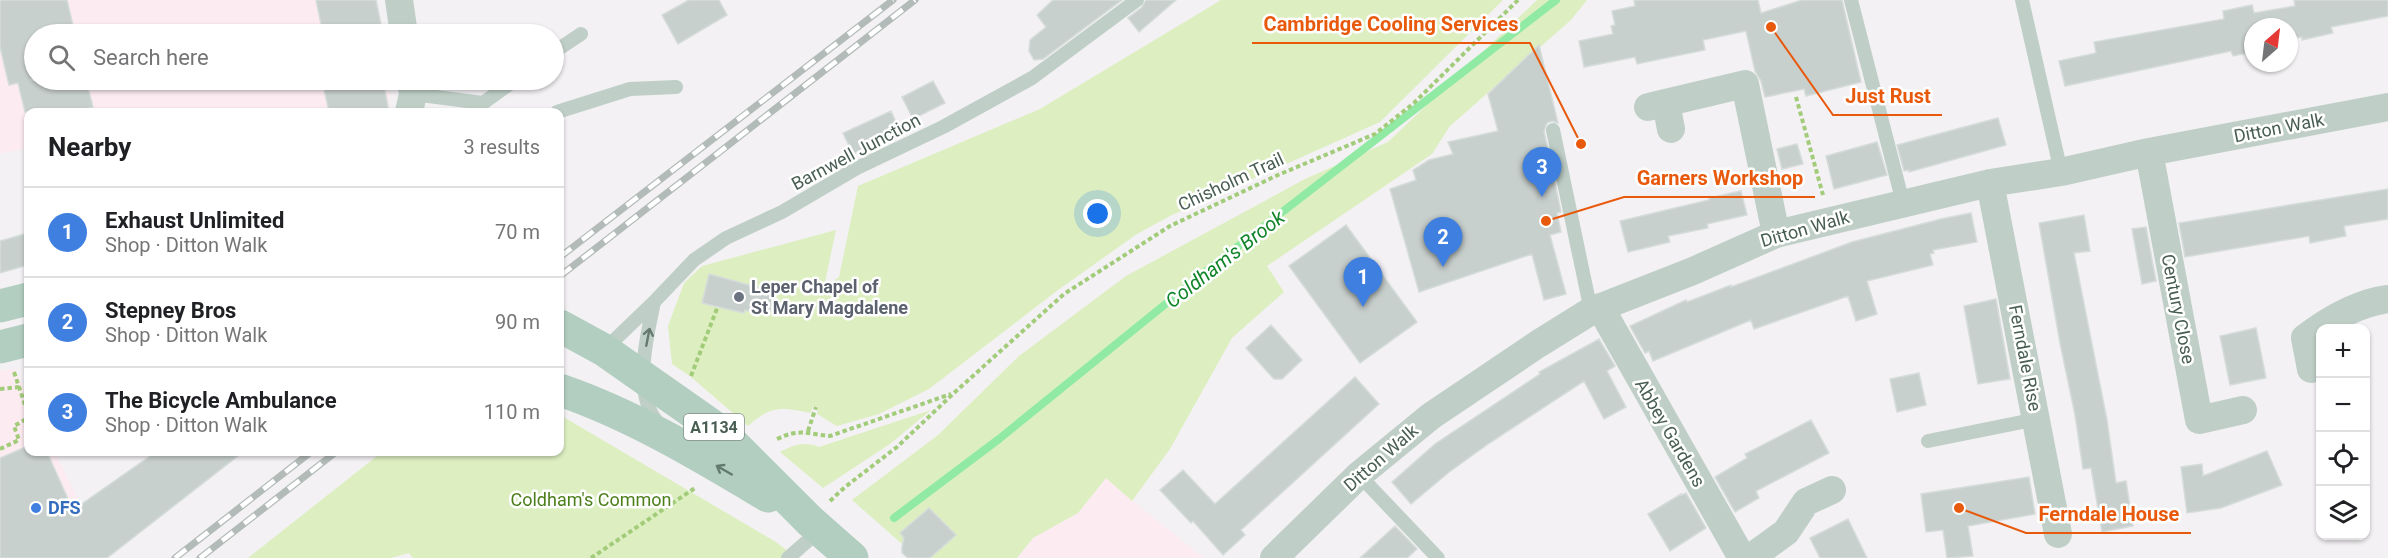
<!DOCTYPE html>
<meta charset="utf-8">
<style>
body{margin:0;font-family:Roboto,sans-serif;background:#f2f2f2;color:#202124}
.controls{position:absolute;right:18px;bottom:18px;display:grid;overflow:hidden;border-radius:12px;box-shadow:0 2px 4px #0004}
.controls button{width:54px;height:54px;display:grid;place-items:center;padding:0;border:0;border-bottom:2px solid #e0e0e0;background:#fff;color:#202124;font:30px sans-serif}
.compass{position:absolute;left:2244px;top:18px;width:54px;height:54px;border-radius:50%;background:#fff;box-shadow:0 2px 4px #0004;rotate:28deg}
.you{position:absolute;left:1098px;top:214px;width:21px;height:21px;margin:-15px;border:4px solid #fff;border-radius:50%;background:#1a73e8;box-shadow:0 0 0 9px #1a73e833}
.badge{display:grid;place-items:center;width:39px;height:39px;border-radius:50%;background:#0f766e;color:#fff;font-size:20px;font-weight:700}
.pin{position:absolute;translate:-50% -50px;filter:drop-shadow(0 2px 3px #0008)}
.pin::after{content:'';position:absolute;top:32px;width:21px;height:18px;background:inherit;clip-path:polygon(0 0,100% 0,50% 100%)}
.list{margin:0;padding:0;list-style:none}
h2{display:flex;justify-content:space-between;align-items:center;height:78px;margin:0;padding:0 24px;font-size:26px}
h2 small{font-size:20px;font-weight:400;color:#757577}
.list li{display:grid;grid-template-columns:39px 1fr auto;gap:18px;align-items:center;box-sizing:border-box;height:90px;padding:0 24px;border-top:2px solid #e0e0e0}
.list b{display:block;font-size:22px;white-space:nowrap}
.list p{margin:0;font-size:20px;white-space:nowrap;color:#757577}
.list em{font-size:20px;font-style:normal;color:#757577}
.icon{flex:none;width:33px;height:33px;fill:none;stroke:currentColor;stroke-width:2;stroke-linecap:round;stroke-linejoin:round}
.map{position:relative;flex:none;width:2388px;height:558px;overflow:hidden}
.search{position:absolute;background:#fff;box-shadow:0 2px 4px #0004;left:24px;top:24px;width:540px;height:66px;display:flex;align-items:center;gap:15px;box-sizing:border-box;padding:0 21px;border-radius:33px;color:#757577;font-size:22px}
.panel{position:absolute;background:#fff;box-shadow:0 2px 4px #0004;left:24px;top:108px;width:540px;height:348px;border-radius:12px}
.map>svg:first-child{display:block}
.commercial{fill:#fcecf1}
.green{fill:#ddefc1}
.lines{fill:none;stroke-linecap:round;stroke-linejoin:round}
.stream{stroke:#90eaa3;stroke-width:8}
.building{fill:#c8d0cd;stroke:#d5dcda;stroke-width:1.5}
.path{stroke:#a2cc7a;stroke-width:4;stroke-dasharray:4.5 3;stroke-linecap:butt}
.lane{stroke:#bfcfc7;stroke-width:14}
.street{stroke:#bfcfc7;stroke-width:28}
.primary{stroke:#b2cec0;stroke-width:33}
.rail-casing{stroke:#b3bbb8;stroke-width:7}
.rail{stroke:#fff;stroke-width:4.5;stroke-dasharray:14;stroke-linecap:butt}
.oneway{stroke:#667a70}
.oneway2{stroke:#637a6e}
.worship-dot{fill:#6b7280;stroke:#fff;stroke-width:2}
.shop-dot{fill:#3f7fe0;stroke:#fff;stroke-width:2}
.labels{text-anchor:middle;stroke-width:5;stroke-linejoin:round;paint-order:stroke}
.shield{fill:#fff;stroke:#808e87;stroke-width:1.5}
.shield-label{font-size:16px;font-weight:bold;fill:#495e53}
.street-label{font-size:18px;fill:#495e53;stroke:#fff}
.worship-label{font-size:18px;font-weight:bold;fill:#5b616d;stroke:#fff;text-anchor:start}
.park-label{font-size:18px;fill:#4c7f1a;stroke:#fff}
.shop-label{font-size:18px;font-weight:bold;fill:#366cbe;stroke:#fff;text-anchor:start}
.water-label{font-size:20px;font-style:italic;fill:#108429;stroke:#fff}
.leader{fill:none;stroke:#e8590c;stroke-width:2}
.callout-dot{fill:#e8590c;stroke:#fff;stroke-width:2}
.callout-label{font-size:20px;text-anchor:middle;font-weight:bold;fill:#e8590c;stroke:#fff;stroke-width:5;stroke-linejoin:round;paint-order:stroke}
</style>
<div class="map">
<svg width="2388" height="558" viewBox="0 0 2388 558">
<rect width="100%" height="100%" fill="#f3f1f3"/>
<!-- commercial -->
<path class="commercial" d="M0 0H376L383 34H34V80H388L390 112H28V148L0 154Z
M15 369 28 397V452H55L107 558H0V371Z
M1106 478 1133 501 1204 558H1017L1033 538 1078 513Z"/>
<!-- green -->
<path class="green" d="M1221 0H1503L1380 122 1172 215 1137 234 1058 290 929 389 879 414 837 426 817 414 818 407 813 406 811 413C782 407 771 405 748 426L691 377 672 364 668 326 684 283 702 266 836 230 824 287 839 277 858 186 1040 109Z
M1537 0H1587L1571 20 1450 126 1432 154 1267 266 1284 292 1232 338 1170 449 1132 501 1106 478 1078 513 1033 538 1017 558H918L852 500 938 435 1019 356 1126 276 1305 179 1388 142Z
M931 410 890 444 823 488 780 452C793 445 805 441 819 447Z
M560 415 776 542 797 558H413L409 553 391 558H248L382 452H560Z"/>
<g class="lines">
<!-- stream -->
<path class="stream" d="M894 518 999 439 1210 268 1556 0"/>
</g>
<!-- building -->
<path class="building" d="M0 0H67L75 34H34V78L30 80H86L93 107 71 112H25L18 83 9 85 0 47Z
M316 0H376L383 34H323Z
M689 0H719L727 15 678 44 662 15Z
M1053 0H1122L1043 59 1034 60 1029 51 1030 40 1046 27 1037 15Z
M1146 0H1176L1139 32 1128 18 1142 7Z
M1634 0H1758L1761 13 1802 0H1842L1861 82 1806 96 1804 89 1765 97 1761 81 1755 71 1746 31 1703 40 1705 50 1637 64 1635 57 1584 67 1579 41 1613 34 1611 26 1615 25 1612 11 1635 6Z
M2294 0H2388V16L2331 27 2333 33 2302 40V37L2289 39V27H2253V52L2233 56 2231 51 2065 86 2059 61 2096 53 2094 42 2224 19 2223 11 2252 5 2254 13 2295 6Z
M1539 45 1558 123 1552 121 1547 123 1544 131 1561 212 1557 213 1561 232 1550 235 1566 294 1544 300 1532 254 1419 292 1390 189 1416 180 1413 170 1429 160 1453 154 1448 142 1498 131 1488 94Z
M322 80H383L389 112H329Z
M933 81 945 103 913 119 902 97Z
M891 111 900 131 853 154 843 133Z
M1998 118 2006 145 1909 172V170L1904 171 1897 145Z
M1877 142 1887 175 1834 189 1826 156Z
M1797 144 1803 164 1782 169 1777 149Z
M2388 189V219L2344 226 2346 236 2310 243 2309 236 2185 257 2179 223Z
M1741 191 1747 215 1707 224 1708 228 1668 236 1670 242 1628 252 1620 221 1709 200V198Z
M1971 213 1977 242 1933 250 1934 253 1930 254 1933 265 1867 281 1877 314 1856 321 1848 296 1754 329 1751 320 1653 361 1649 351 1645 353 1630 326 1686 300 1687 302 1731 285V287L1852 242 1941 219Z
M2084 215 2090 251 2074 253 2107 420 2116 483 2126 481 2133 526 2102 532 2091 468 2083 469 2075 415 2060 343 2039 223Z
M1346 225 1417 322 1360 363 1289 266Z
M2146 227 2156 281 2142 284 2132 229Z
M28 233V265L0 273V241Z
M709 274 775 292 769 316 745 310 744 313 702 303Z
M1996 299 2010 379 1978 384 1964 306Z
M1271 325 1302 360 1282 379H1274L1246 348Z
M2256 328 2266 378 2230 385 2220 336Z
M1599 339 1615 366 1607 371 1626 407 1604 419 1584 381 1488 444 1448 473 1411 504 1392 482 1435 444 1540 374 1539 372Z
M1919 373 1926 405 1897 412 1890 379Z
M1355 377 1379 404 1241 530 1245 535 1223 555 1193 521 1191 523 1160 490 1183 470 1215 504Z
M1811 420 1829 453 1756 491 1759 498 1735 512 1715 477 1747 458 1745 454Z
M28 446V452H47L73 510 156 452H243L107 558H0V458Z
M2267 451 2282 485 2221 508 2187 513 2181 467 2202 464 2203 476Z
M2029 477 2035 514 1968 526 1973 556 1947 558 1943 530 1926 532 1921 494Z
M1686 493 1706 528 1670 551 1648 514 1681 494 1682 495Z
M929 508 956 535 930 558H908L902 553V547L904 538 900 533Z
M1848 519 1867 558H1820L1810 538Z
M1395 526 1417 549 1407 558H1360Z"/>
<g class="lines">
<!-- path -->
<path class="path" d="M1796 97 1823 195
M14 372 28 414
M691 376 718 306
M0 389 19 387
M808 431 816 407
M777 439C800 428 807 434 830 436L951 394
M0 449 19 440 14 426 28 418
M830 501 845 487 897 447 955 392 1064 294 1170 226 1278 175 1375 134 1414 103 1518 0
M591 558 695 488"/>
<!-- lane -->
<path class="lane" d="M1851 0 1903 203
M2022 0 2061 172
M554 52 581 34
M413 94 483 103 515 80
M557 112 630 89 676 87
M1553 130 1591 311
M654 302C647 337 631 395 660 425
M604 350 654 302 694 260 726 238 782 212 857 168 943 127 1032 78 1137 0
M1928 441 2037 419
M1359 475 1438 558
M788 558 820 530"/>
<!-- street -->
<path class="street" d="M399 0 404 34
M1666 103 1671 129
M1648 107 1745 84 1776 234
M409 112 413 94 411 80
M2149 152 2199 420 2243 410
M1990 183 2058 534
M1600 307 1742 558
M2311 369 2305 338C2330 319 2357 303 2388 299
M1274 558 1359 475 1431 416 1538 344 1591 311 1693 271 1776 234 1990 183 2061 172 2149 152 2388 107
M1750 558 1786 532 1806 502 1832 490"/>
<!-- primary -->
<path class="primary" d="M0 306 28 299
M560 326 604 350 721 432 810 521 852 558
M0 347 28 340
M560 390C633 415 701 456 768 496"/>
<defs>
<path id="rail" d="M560 257 893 0
M560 276 915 0
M175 558 311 452
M200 558 336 452"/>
</defs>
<!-- rail casing -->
<use href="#rail" class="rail-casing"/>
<!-- rail -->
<use href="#rail" class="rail"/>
</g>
<!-- one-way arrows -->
<defs><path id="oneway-shaft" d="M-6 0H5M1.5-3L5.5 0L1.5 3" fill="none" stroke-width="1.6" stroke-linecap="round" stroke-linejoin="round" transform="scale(1.5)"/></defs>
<use class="oneway" href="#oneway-shaft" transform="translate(648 337) rotate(-79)"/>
<use class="oneway2" href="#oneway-shaft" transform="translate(724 470) rotate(-150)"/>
<!-- markers -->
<circle class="worship-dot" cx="739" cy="297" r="6"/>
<circle class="shop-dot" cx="36" cy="508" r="6"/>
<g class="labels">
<!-- shield labels -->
<rect class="shield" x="684" y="414" width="60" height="26" rx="4.5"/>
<g class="shield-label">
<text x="714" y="433">A1134</text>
</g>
<!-- street labels -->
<g class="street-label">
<text transform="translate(2279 128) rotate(-11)" y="6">Ditton Walk</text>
<text transform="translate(856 152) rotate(-28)" y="6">Barnwell Junction</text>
<text transform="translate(1231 182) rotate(-25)" y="6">Chisholm Trail</text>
<text transform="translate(1805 229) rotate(-16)" y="6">Ditton Walk</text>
<text transform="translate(2178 309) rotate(79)" y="6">Century Close</text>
<text transform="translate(2025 358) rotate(79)" y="6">Ferndale Rise</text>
<text transform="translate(1670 433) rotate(60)" y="6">Abbey Gardens</text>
<text transform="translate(1381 458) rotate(-41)" y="6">Ditton Walk</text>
</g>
<!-- worship labels -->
<g class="worship-label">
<text x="751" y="293">Leper Chapel of<tspan x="751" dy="21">St Mary Magdalene</tspan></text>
</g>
<!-- park labels -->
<g class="park-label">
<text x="591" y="506">Coldham's Common</text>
</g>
<!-- shop labels -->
<g class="shop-label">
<text x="48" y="514">DFS</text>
</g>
<!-- water labels -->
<g class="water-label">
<text transform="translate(1225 259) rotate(-38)" y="7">Coldham's Brook</text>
</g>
</g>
<!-- callouts -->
<path class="leader" d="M1581 144L1530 43H1252M1771 27L1833 115H1942M1546 221L1624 197H1815M1959 508L2026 533H2191"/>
<g class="callout-dot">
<circle cx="1581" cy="144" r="6"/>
<circle cx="1771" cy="27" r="6"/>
<circle cx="1546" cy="221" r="6"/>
<circle cx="1959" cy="508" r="6"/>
</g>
<g class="callout-label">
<text x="1391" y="31">Cambridge Cooling Services</text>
<text x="1888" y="103">Just Rust</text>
<text x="1720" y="185">Garners Workshop</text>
<text x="2109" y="521">Ferndale House</text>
</g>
</svg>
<div class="controls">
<button>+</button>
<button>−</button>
<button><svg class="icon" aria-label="locate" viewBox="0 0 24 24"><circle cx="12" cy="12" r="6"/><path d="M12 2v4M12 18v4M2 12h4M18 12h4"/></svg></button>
<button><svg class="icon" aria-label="layers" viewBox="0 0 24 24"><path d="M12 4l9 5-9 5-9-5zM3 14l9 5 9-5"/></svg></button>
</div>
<svg class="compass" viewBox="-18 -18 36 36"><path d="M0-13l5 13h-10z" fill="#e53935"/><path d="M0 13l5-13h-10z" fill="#757577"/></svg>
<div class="you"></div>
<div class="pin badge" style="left:1363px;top:307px;background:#3f7fe0">1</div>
<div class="pin badge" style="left:1443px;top:267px;background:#3f7fe0">2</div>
<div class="pin badge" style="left:1542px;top:197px;background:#3f7fe0">3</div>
<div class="search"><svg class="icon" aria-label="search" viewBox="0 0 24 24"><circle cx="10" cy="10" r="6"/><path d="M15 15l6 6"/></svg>Search here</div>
<section class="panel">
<h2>Nearby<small>3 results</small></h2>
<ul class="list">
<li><span class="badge" style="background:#3f7fe0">1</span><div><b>Exhaust Unlimited</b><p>Shop · Ditton Walk</p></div><em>70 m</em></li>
<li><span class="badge" style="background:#3f7fe0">2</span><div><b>Stepney Bros</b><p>Shop · Ditton Walk</p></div><em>90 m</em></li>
<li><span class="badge" style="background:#3f7fe0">3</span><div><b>The Bicycle Ambulance</b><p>Shop · Ditton Walk</p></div><em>110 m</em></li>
</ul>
</section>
</div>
